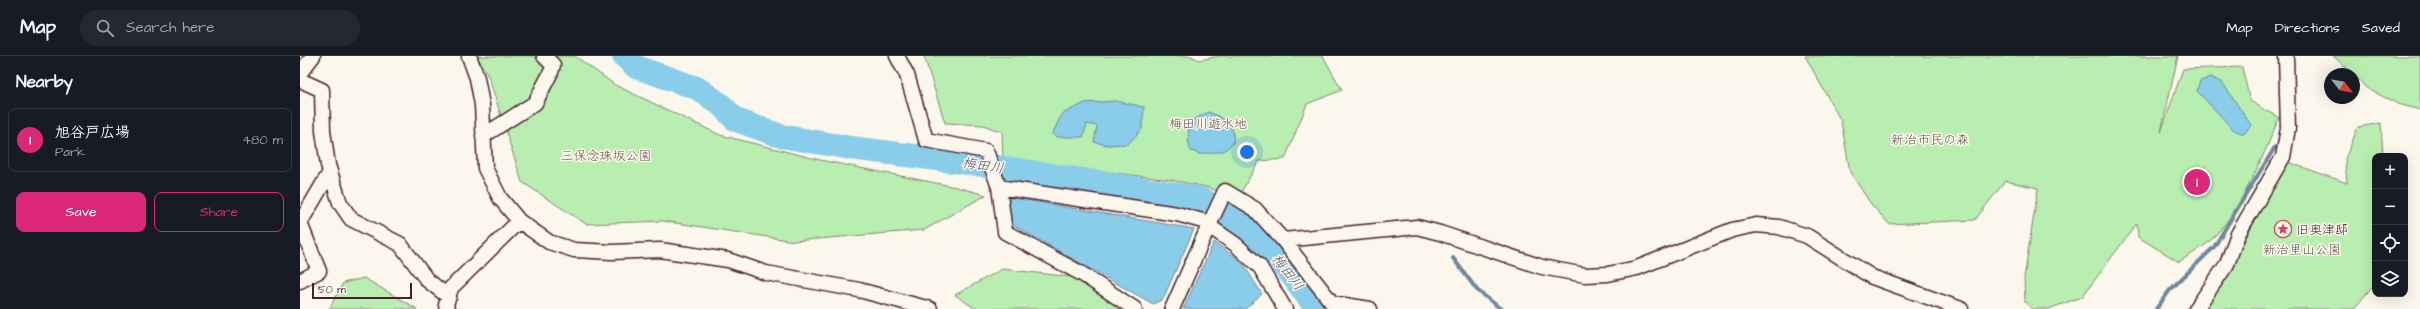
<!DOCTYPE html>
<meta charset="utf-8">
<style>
body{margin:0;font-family:"Architects Daughter","Klee One",sans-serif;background:#242831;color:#f1f3f6}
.controls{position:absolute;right:12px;bottom:12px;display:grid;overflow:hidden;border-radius:8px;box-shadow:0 4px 16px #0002}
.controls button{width:36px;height:36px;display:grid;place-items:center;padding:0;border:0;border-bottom:1px solid #363941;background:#171b24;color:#f1f3f6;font:20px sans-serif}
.compass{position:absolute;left:2024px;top:12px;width:36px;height:36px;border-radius:50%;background:#171b24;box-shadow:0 4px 16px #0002;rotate:121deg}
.scale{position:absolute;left:12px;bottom:10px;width:100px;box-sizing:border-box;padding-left:4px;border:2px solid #4a1f2b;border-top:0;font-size:11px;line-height:14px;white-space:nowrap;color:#4a1f2b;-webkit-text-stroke:3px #fbf7ec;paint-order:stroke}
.you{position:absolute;left:947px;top:96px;width:14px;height:14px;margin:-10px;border:3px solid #fff;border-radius:50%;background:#1a73e8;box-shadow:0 0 0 6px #1a73e833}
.badge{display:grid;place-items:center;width:26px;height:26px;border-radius:50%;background:#db2777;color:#fff;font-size:13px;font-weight:700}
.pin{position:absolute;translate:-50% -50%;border:2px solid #fff;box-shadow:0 1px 4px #0006}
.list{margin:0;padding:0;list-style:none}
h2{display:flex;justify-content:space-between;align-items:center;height:52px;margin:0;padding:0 16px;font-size:17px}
h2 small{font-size:13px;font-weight:400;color:#9ea1a6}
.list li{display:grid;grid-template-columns:26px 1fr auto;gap:12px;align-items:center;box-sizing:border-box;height:64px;margin:0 8px 8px;padding:0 8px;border:1px solid #363941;border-radius:8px}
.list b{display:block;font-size:15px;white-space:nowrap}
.list p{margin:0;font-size:13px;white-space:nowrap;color:#9ea1a6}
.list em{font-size:13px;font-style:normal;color:#9ea1a6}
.actions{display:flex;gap:8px;padding:12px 16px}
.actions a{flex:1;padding:9px 0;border:1px solid #db2777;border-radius:8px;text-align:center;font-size:14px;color:#db2777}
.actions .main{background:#db2777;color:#fff}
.icon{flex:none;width:22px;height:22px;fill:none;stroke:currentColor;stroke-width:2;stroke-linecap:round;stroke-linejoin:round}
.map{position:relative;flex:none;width:2120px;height:253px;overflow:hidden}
header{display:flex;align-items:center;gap:24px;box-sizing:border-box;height:56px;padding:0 20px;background:#171b24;border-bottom:1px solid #363941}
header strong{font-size:19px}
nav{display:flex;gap:22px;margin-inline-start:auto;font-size:14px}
.search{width:280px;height:36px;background:#242831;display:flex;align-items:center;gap:10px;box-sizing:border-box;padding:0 14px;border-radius:22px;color:#9ea1a6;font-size:15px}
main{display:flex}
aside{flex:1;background:#171b24}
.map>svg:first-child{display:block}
.green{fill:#b8eeb0;stroke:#81866e}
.water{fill:#89cdea;stroke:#70879e}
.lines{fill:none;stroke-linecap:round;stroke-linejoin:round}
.stream{stroke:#70879e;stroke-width:4}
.river{stroke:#89cdea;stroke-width:24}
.minor-casing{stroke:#4a1f2b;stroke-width:17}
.minor{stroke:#fbf7ec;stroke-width:14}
.labels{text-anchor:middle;stroke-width:3;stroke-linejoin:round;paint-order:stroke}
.park-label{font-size:13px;fill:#66534c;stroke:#fbf7ec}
.poi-label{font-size:13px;fill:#4a1f2b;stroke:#fbf7ec;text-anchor:start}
.water-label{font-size:14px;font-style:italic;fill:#5d5364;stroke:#fbf7ec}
</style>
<header>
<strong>Map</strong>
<div class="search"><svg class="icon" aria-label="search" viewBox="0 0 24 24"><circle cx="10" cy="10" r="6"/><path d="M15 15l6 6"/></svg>Search here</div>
<nav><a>Map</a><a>Directions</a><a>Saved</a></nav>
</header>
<main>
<aside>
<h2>Nearby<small></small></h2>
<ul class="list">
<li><span class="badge">1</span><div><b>旭谷戸広場</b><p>Park</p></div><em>480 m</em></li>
</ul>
<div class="actions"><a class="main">Save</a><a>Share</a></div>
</aside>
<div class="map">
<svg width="2120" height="253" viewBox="0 0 2120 253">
<rect width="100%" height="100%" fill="#fbf7ec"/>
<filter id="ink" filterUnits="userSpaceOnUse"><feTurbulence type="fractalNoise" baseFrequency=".025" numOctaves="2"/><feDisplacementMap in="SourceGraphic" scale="8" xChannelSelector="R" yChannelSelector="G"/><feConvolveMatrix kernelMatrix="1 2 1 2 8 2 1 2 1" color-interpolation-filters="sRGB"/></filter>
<g filter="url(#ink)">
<!-- green -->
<path class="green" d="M177 0H275L315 29 420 79 520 104 656 131 686 139 624 174 494 185 363 165 286 168 222 126 189 22Z
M624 0H891L899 4 920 0H1023L1042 34 1007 48 985 103 959 105 937 143 907 131 871 124 703 103 702 76 683 69 645 67Z
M1505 0H1878L1861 76 1883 13 1942 11 1950 45 1979 62C1963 101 1940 156 1910 185 1901 193 1889 199 1879 206L1838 181 1837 167 1782 241 1748 253H1733L1725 246 1724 222 1738 132 1705 125 1675 164 1589 168 1571 148 1550 116 1541 65Z
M2033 0H2120V54L2098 48 2066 32 2054 18Z
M2081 67 2083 100H2075V227L2054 253H1903L1930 214 1979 116 1988 106 2047 127 2045 103 2058 71Z
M702 213 781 222 839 253H676L655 239Z
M64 222 117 253H29L43 227Z"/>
<!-- water -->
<path class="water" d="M1910 22 1922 26 1951 69 1944 78 1934 74 1897 35 1900 25Z
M816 45 844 51 842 73 828 88 808 89 794 86 797 70 787 68 783 81H757L752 78 762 58 785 47Z
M908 56C924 62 936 67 933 87L924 95 900 98 891 95C887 84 888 76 891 65Z
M708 141 894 173 863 243 853 248 711 168Z
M914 186 942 206 962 238 945 253H883Z"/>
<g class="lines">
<!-- stream -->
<path class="stream" d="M1153 202 1177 234 1201 253
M1856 253 1870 234 1914 191 1975 91"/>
<!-- river -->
<path class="river" d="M324 0 336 11 397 32 420 48 436 64 481 80 551 92 685 109 900 142 938 165 977 199 1017 253"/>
<defs>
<path id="minor" d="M169 0 177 22 182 49 185 112 200 142 219 165 249 186 274 194 312 196 360 194 428 204 466 217 559 234 630 253
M597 0 607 19 626 84 686 95 699 131 705 176 782 218 835 253
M0 17 13 0
M0 24 22 34 23 75 28 109 40 147 51 163 100 188 127 224 149 241
M183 80 235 47 251 16 253 9 244 0
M699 131 877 158 910 167 925 135 955 153 983 184 1117 171 1140 177 1242 211 1285 219 1308 218 1337 212 1432 174 1456 169 1479 171 1507 180 1572 221 1661 253
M909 170 935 188 960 211 985 253
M983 184 1032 247 1070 253
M0 225 19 215 0 167 30 116
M147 253 146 249 151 232 219 165
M872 253 910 167
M1896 253 1927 208 1938 178 1983 101 1988 72 1986 0"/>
</defs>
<!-- minor casing -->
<use href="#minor" class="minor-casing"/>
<!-- minor -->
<use href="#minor" class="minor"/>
</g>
</g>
<!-- icons -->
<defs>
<symbol id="sight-ring" viewBox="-11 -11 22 22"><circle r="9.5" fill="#fbf7ec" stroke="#d1495b" stroke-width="1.5"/><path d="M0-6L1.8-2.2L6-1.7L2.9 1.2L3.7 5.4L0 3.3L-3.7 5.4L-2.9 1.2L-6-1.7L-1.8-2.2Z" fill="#d1495b"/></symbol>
</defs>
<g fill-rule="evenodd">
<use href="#sight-ring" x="1973" y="163" width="20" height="20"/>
</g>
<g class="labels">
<!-- park labels -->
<g class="park-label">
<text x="908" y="72">梅田川遊水地</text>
<text x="1630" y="88">新治市民の森</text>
<text x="306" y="104">三保念珠坂公園</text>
<text x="2002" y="198">新治里山公園</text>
</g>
<!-- poi labels -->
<g class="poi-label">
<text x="1996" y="178">旧奥津邸</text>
</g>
<!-- water labels -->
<g class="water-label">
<text transform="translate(683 109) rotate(8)" y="5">梅田川</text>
<text transform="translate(988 216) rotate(52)" y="5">梅田川</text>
</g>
</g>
</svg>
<div class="controls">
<button>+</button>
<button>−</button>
<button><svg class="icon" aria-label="locate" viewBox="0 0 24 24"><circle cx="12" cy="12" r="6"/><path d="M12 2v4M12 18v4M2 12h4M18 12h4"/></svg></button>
<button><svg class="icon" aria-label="layers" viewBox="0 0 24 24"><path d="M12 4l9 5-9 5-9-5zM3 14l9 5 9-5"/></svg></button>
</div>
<svg class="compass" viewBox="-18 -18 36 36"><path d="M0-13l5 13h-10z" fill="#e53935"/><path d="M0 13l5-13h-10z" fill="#9ea1a6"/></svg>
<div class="scale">50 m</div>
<div class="you"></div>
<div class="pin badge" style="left:1897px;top:126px">1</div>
</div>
</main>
